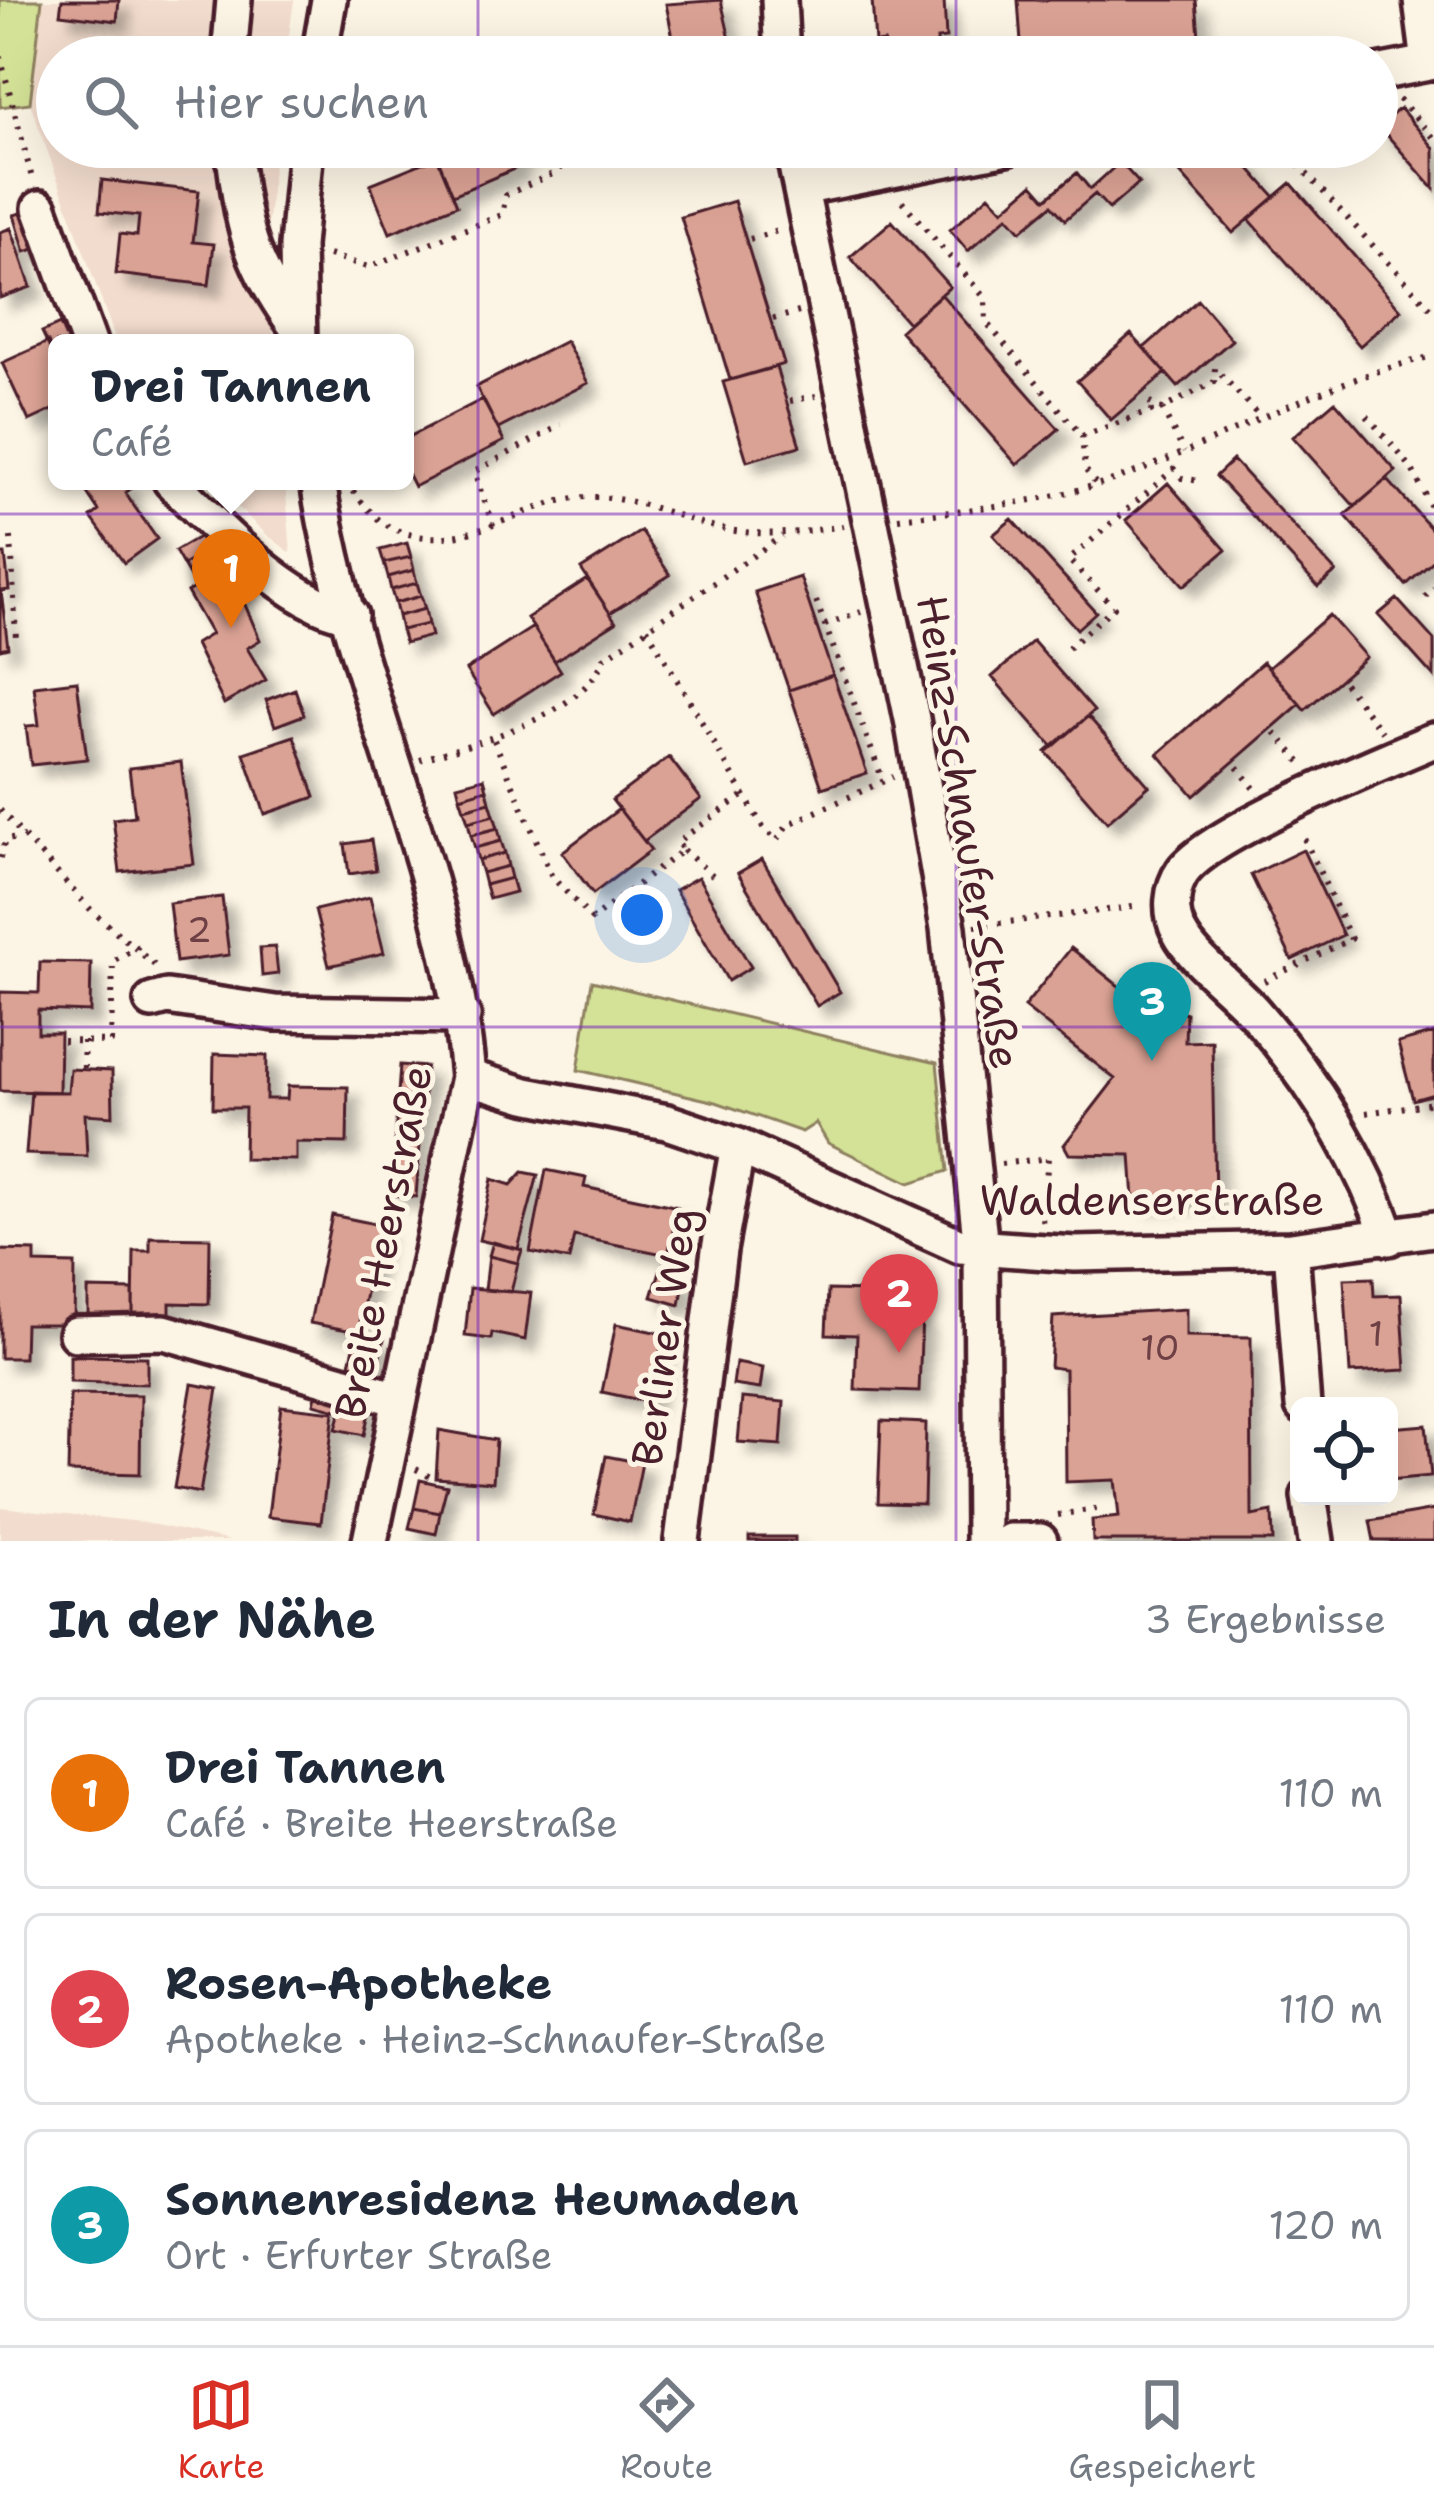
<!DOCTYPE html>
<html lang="de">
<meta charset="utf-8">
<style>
body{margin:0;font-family:"Shantell Sans",sans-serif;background:#f2f2f3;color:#1f2937}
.controls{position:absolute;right:36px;bottom:36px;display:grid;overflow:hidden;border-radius:18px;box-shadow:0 12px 48px #0002}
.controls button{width:108px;height:108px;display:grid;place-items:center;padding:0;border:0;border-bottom:3px solid #e0e1e3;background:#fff;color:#1f2937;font:60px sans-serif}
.you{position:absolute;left:642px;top:915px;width:42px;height:42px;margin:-30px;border:9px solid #fff;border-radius:50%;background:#1a73e8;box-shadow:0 0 0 18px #1a73e833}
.badge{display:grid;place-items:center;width:78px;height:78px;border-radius:50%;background:#d93025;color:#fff;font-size:39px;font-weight:700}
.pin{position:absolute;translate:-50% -99px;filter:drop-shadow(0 3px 6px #0008)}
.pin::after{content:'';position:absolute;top:63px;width:42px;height:36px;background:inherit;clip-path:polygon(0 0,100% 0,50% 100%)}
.popup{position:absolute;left:48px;top:334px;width:366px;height:156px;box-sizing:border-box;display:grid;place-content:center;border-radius:18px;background:#fff;filter:drop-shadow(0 3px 9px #0005);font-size:39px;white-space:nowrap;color:#747a83}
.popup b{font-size:45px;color:#1f2937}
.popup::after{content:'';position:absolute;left:50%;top:100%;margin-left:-24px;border:24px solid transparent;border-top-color:#fff}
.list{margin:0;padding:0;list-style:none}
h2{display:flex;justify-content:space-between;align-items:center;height:156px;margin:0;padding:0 48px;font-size:51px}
h2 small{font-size:39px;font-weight:400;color:#747a83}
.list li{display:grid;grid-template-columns:78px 1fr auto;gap:36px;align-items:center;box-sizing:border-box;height:192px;margin:0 24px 24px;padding:0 24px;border:3px solid #e0e1e3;border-radius:18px}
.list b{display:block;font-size:45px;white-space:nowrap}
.list p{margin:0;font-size:39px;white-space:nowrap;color:#747a83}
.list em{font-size:39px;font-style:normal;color:#747a83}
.icon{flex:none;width:66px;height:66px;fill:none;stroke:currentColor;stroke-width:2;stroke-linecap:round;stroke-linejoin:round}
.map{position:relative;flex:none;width:1434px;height:1541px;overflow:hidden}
.search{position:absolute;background:#fff;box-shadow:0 12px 48px #0002;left:36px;right:36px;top:36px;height:132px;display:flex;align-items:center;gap:30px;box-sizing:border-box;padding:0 42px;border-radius:66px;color:#747a83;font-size:45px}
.sheet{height:804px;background:#fff}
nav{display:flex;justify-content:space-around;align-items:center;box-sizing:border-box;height:168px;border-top:3px solid #e0e1e3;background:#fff;font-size:33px;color:#747a83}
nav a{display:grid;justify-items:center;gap:6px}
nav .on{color:#d93025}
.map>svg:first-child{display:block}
.built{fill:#f2dccd}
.green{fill:#d3e296;stroke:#8e8060;stroke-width:3}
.building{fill:#daa294;stroke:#4a1f2b;stroke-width:3;filter:url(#shadow)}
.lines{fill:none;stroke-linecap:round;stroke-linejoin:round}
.minor-casing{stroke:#4a1f2b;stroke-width:42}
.path{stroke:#4a1f2b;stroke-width:6;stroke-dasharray:3 9;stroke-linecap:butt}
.minor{stroke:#fcf5e5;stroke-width:33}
.grid{fill:none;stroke:#7b2cbf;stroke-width:3;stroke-opacity:0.55}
.labels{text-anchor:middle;stroke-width:10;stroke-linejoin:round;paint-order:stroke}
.number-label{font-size:36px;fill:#6e4045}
.street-label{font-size:42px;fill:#4a1f2b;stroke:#fcf5e5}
</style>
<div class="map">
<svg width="1434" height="1541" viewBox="0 0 1434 1541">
<defs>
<filter id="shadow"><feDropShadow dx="11" dy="11" stdDeviation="6" flood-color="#0004"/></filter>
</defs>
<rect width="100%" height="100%" fill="#fcf5e5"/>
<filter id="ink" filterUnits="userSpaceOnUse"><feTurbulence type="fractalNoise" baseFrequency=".00833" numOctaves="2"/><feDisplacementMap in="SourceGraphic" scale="24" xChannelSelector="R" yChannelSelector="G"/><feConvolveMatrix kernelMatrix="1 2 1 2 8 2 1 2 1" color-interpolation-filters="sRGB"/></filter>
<g filter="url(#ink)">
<!-- built -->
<path class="built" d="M42 0H294L286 57H57V147H275L266 243 274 343H117L30 103Z
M210 481H285L291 553 266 534Z
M0 1507 142 1522 230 1541H0Z"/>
<!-- green -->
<path class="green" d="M0 0H42L30 103 0 107Z
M592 981 937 1063 948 1171 910 1183 828 1143 816 1123 802 1132 716 1102 578 1070Z"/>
<!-- building -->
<path class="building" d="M62 0H119L117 21 60 14Z
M721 0 734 57H677L666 4Z
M872 0H944L946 38 937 39 938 57H885L884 42 875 43Z
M1018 0H1196L1200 49 1022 57Z
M99 51 154 57H98Z
M1400 108 1434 148V189L1379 126Z
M433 147H510L519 167 453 195Z
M510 147H539L514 157Z
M1208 147H1231L1275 197 1233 233 1179 172Z
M437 157 457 205 390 233 370 184Z
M1120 162 1139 183 1109 209 1095 194 1065 220 1052 205 1021 231 1008 216 968 251 950 230 989 195 1003 210 1033 184 1046 199 1077 173 1090 189Z
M102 180 199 191 193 242 214 244 209 285 116 274 120 234 137 236 139 216 99 212Z
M1291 183 1401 310 1360 346 1249 219Z
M734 201 784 364 730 380 681 217Z
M34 209 45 246 25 252 14 215Z
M892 221 950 287 908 323 850 257Z
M11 228 31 287 0 298V232Z
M941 294 1059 429 1017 465 900 331Z
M1198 300 1232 340 1178 387 1144 348Z
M60 324 68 343H57V363L42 332Z
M1131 334 1166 373 1111 420 1077 381Z
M566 341 588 383 498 429 476 387Z
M48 342 57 363V408L29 421 2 363Z
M776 367 800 446 747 461 723 382Z
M483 399 504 441 414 487 405 469V439Z
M1335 401 1396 471 1355 507 1293 437Z
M1233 460 1336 572 1318 587 1216 476Z
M1387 479 1434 532V560L1406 585 1345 515Z
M98 481H125L130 489 125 493 157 539 124 563 91 517 99 511 85 490Z
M1168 483 1226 550 1184 586 1126 520Z
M1012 519 1096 612 1077 629 993 535Z
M641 531 670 575 610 613 581 569Z
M202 535 210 550 183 565 175 551Z
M407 543 411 557 384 563 380 550Z
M210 550 219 565 192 581 183 565Z
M0 554H5L9 590 1 591 8 647 0 649Z
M411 557 414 570 388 577 384 563Z
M235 564 249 588 240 593 260 640 247 648 266 680 224 704 195 644 211 634 187 592Z
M414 570 417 583 391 590 388 577Z
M800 577 833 675 789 690 755 592Z
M587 579 616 622 555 661 527 618Z
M417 583 421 596 395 603 391 590Z
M421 596 425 609 398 616 395 603Z
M1397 599 1434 640V677L1378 615Z
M425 609 428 624 401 630 398 616Z
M1329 615 1366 657 1305 710 1268 668Z
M428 624 431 636 405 643 401 630Z
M533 627 561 671 494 714 466 670Z
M1033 641 1094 711 1053 747 992 677Z
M1263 662 1300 704 1194 796 1158 754Z
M833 675 867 773 822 788 789 690Z
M77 681 87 759 31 765 26 726 39 725 34 686Z
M295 689 304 715 275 726 266 700Z
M1088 716 1149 786 1107 822 1046 752Z
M294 736 315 797 265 814 244 753Z
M669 757 701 799 644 841 612 800Z
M181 762 194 864 120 872 113 819 135 816 129 768Z
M484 778 487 789 460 797 457 785Z
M487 789 490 802 464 809 460 797Z
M490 802 494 815 468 822 464 809Z
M619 809 651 850 593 894 562 852Z
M494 815 498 828 471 835 468 822Z
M498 828 501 841 475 848 471 835Z
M371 840 376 870 349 874 345 844Z
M501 841 505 853 478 860 475 848Z
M1303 850 1343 935 1292 960 1251 875Z
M505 853 508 866 482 873 478 860Z
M762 859 840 992 817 1006 738 873Z
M508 866 511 878 485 885 482 873Z
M698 877 751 967 728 981 675 890Z
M511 878 515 892 489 899 485 885Z
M222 897 229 955 176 962 169 903Z
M370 897 384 953 329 966 315 910Z
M275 947 278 974 262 976 260 948Z
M1071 948 1163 1021 1175 1009 1186 1013 1185 1042 1212 1041 1215 1198 1134 1200 1131 1155 1069 1154 1064 1145 1115 1079 1024 1007Z
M40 962 91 963 90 1012 38 1010V1033H60L59 1092 0 1091V992L39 993Z
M1434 1033V1094L1413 1100 1398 1043Z
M214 1054 267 1056 266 1099H287L288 1086 348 1087 347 1143 296 1142V1160L244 1159 245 1108H213Z
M400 1065 426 1067 416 1197 391 1195Z
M70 1069 112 1071 113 1116 85 1114 87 1156 26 1154 31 1091 68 1092Z
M546 1170 586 1178 584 1187 678 1207 668 1255 574 1236 569 1260 530 1252Z
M523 1172 538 1175 518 1249 479 1240 492 1179 511 1185Z
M332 1215 380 1225 358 1332 310 1323Z
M150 1237 210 1238 209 1304 170 1303V1314H133L134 1251H150Z
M493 1242 522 1250 518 1263 489 1256Z
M0 1250 35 1251V1263L75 1264 74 1324H25L24 1358H0Z
M489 1256 518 1263 511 1292 485 1290Z
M660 1271 685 1278 680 1305 652 1297Z
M1373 1278 1374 1296 1401 1295 1406 1370 1350 1373 1344 1279Z
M470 1288 531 1293 525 1340 492 1333 491 1339 465 1336Z
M88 1289 133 1290V1316L88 1315Z
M828 1290 868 1291 867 1312 922 1314 919 1392 855 1390 857 1335 826 1334Z
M1186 1309V1336L1251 1337 1252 1516 1272 1512 1273 1541H1093L1092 1520 1119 1517 1115 1480 1066 1482 1065 1369 1050 1367 1053 1317Z
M616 1324 664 1334 649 1402 602 1392Z
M364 1334 384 1339 376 1371 350 1364 356 1339 362 1340Z
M70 1356 147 1357V1384L70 1382Z
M736 1363 763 1368 760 1389 733 1385Z
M192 1384 218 1389 200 1493 174 1488Z
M318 1386 372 1399 364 1435 336 1429 341 1411 314 1404Z
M70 1394 141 1395 140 1474 68 1472Z
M742 1398 784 1402 781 1445 738 1442Z
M281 1406 334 1412 321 1523 268 1517Z
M881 1421 926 1423 924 1504 878 1503Z
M1426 1425 1431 1476 1389 1480V1428Z
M439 1430 496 1440 493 1482 436 1478Z
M606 1456 642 1463 630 1522 594 1514Z
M420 1480 447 1486 440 1513 414 1508Z
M414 1508 440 1513 436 1534 409 1528Z
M1434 1510V1541H1374L1370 1521Z
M749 1537H795V1541H749Z"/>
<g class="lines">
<defs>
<path id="minor" d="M779 0 782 57
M1421 0 1429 63
M229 57 234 0
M319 57 329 0
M1377 73 1434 62
M233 147C243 227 248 260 296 326
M792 147 912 719 948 928 981 1249 983 1541
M801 188 1007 147
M40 208 89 343
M299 343 297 246 306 147
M171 481C213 525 290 605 350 615
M318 481C349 685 450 870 468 1077L370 1541
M152 1001 167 997 275 1013 463 1016
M468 1077 526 1095 667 1122 738 1146 960 1246 1075 1254 1291 1249 1434 1229
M1389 1238C1360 1154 1312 1079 1254 1012 1232 987 1194 961 1179 932 1169 913 1171 888 1183 871 1213 831 1382 762 1434 740
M1291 1249 1303 1406
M76 1334 164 1332 398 1399
M1309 1496 1316 1541
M682 1541 719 1250 738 1146
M1010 1541H1040"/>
</defs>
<!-- minor casing -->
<use href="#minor" class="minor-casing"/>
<!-- path -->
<path class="path" d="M0 56 33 182
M1399 99 1434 138
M1282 147 1434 312
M902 201 985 298 986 322 1082 436 1085 469 1096 484
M750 239 781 230
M329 255 368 267 502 215 506 195 557 172 573 150 589 147
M773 319 799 312
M790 401 816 396
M1162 409 1184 452
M1367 416 1411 467 1434 513
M1082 436 1151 411 1148 402 1162 409 1214 382 1215 368 1258 415
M353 491C373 516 384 530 418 536 480 546 530 498 589 497 632 496 674 516 715 527 760 538 799 533 843 526
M898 518C978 509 1057 501 1133 473 1239 433 1320 382 1434 356
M493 526 474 472 561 425
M11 537 16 638
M1425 597 1434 588
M816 601 882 778
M825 625 861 612
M647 628 764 829 777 841 787 825 893 777
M1068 648 1114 607 1069 560 1174 469 1182 478 1199 481
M1344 683 1382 732
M1275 732 1304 766
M494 740 552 877 592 919 683 850 677 842 743 796
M420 760C474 743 583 717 604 658L782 536
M1237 767 1254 788
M0 810 91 910 158 968
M683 850 717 879
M0 858 5 840 24 837
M975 926 1141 906
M1264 981 1351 939 1301 832
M63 1041 111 1042 113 961 139 946
M83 1041 84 1070
M1366 1113 1434 1103
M1001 1164 1048 1158 1042 1223
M416 1469 434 1479
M1058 1515 1101 1508"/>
<!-- minor -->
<use href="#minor" class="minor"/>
</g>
</g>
<!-- grid -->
<path class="grid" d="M478 0V57M956 0V57M478 147V1541M956 147V1541M0 514H1434M0 1027H1434"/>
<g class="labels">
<!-- number labels -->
<g class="number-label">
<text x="199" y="942">2</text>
<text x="1376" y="1346">1</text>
<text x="1160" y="1360">10</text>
</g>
<!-- street labels -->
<g class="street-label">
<text transform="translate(969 832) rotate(81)" y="15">Heinz-Schnaufer-Straße</text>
<text x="1152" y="1215">Waldenserstraße</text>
<text transform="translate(383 1242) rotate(-79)" y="15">Breite Heerstraße</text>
<text transform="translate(664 1337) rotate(-82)" y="15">Berliner Weg</text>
</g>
</g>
</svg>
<div class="controls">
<button><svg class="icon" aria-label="locate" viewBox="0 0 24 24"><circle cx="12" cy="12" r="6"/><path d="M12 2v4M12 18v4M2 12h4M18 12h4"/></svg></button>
</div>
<div class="you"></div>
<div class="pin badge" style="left:231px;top:628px;background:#e8710a">1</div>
<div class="popup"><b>Drei Tannen</b>Café</div>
<div class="pin badge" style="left:899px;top:1353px;background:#e0444e">2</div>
<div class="pin badge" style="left:1152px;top:1061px;background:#0f9aa8">3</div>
<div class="search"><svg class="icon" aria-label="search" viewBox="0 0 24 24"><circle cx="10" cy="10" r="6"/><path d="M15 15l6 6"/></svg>Hier suchen</div>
</div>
<section class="sheet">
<h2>In der Nähe<small>3 Ergebnisse</small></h2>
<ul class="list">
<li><span class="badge" style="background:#e8710a">1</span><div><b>Drei Tannen</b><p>Café · Breite Heerstraße</p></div><em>110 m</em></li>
<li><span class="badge" style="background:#e0444e">2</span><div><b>Rosen-Apotheke</b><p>Apotheke · Heinz-Schnaufer-Straße</p></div><em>110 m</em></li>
<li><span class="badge" style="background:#0f9aa8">3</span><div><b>Sonnenresidenz Heumaden</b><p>Ort · Erfurter Straße</p></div><em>120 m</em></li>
</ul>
</section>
<nav>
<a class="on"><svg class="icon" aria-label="map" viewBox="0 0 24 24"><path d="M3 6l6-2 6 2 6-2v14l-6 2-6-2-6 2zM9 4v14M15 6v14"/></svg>Karte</a>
<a><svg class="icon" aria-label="directions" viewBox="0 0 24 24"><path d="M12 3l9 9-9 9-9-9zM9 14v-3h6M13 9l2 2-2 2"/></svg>Route</a>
<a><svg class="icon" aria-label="saved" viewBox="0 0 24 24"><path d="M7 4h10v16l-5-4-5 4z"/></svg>Gespeichert</a>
</nav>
